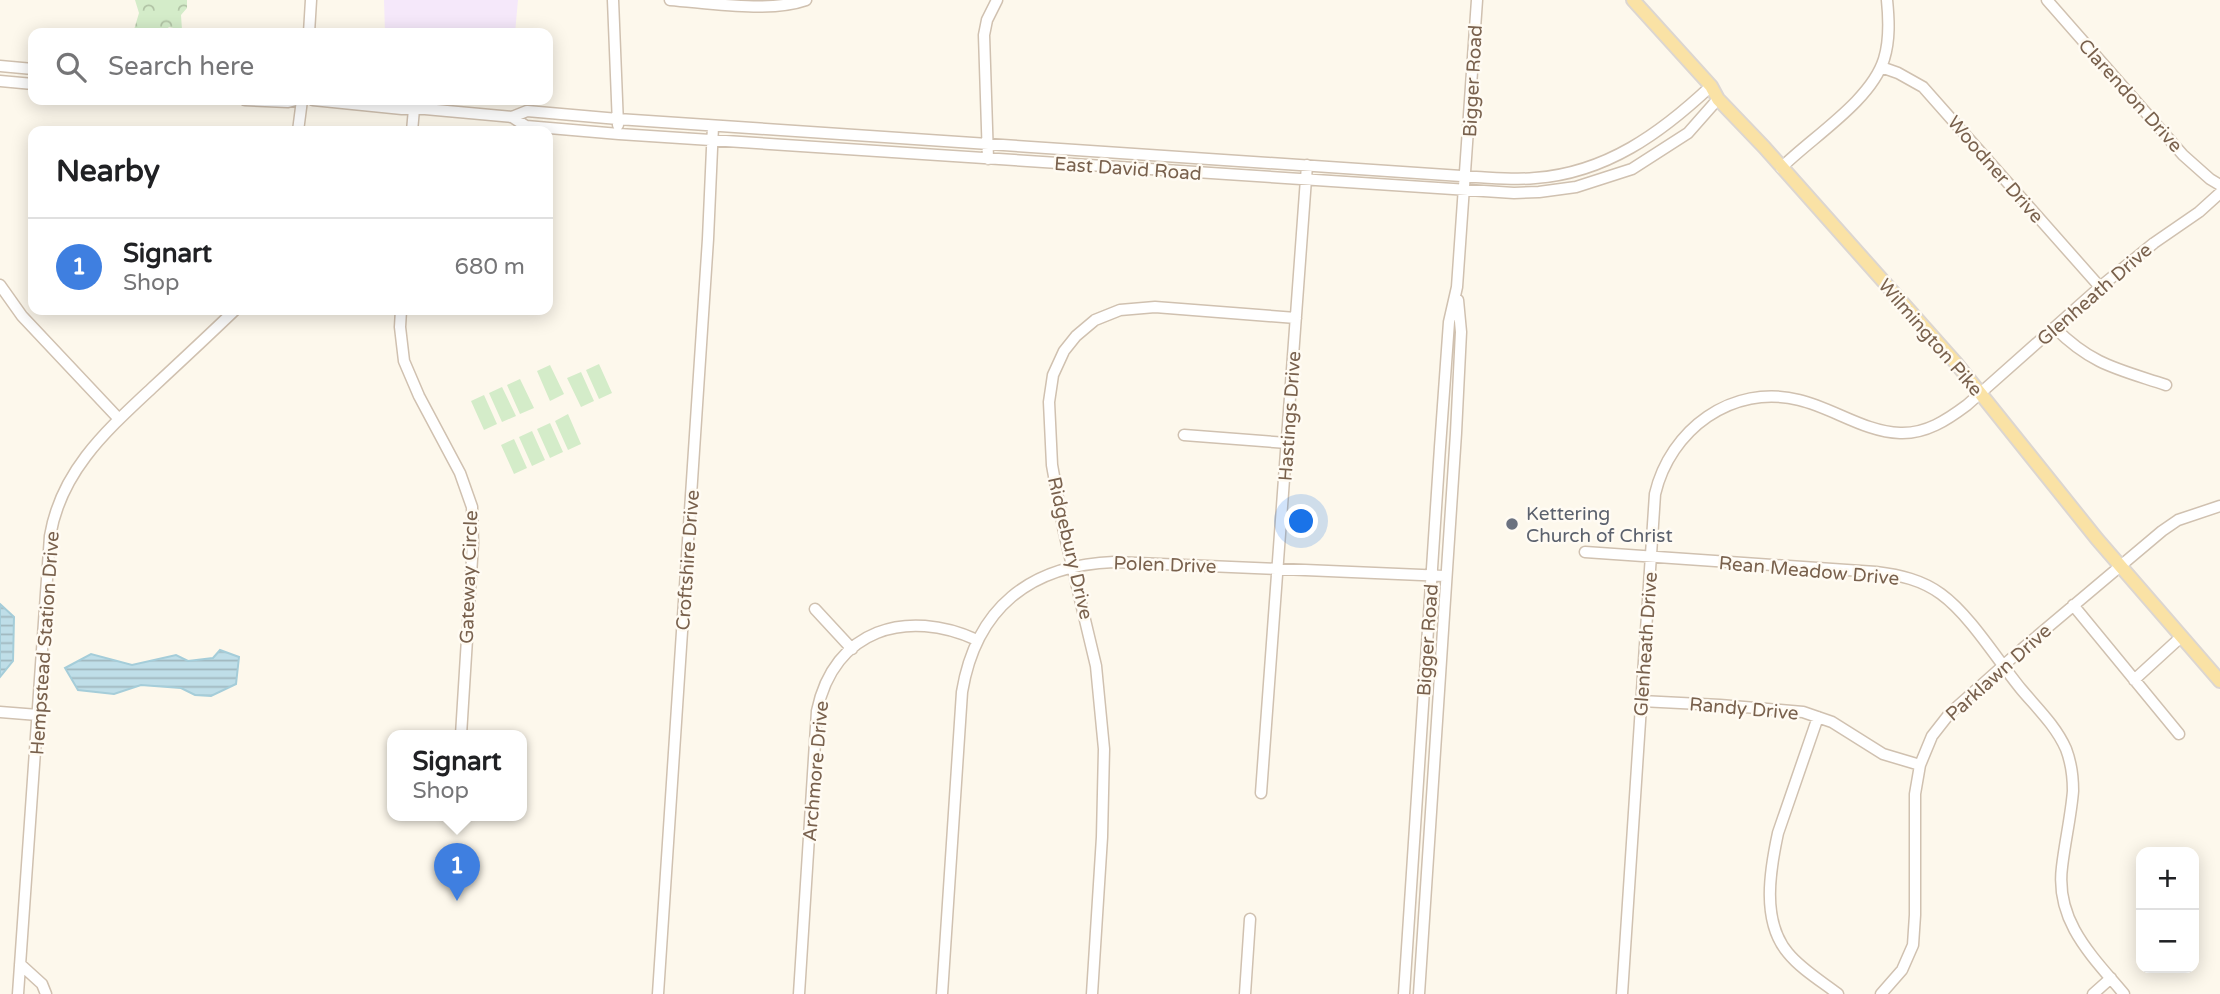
<!DOCTYPE html>
<meta charset="utf-8">
<style>
body{margin:0;font-family:"Varela Round",sans-serif;background:#f6f6f6;color:#202124}
.controls{position:absolute;right:21px;bottom:21px;display:grid;overflow:hidden;border-radius:14px;box-shadow:0 4px 18px #0003}
.controls button{width:63px;height:63px;display:grid;place-items:center;padding:0;border:0;border-bottom:2px solid #e0e0e0;background:#fff;color:#202124;font:35px sans-serif}
.you{position:absolute;left:1302px;top:522px;width:24px;height:24px;margin:-18px;border:5px solid #fff;border-radius:50%;background:#1a73e8;box-shadow:0 0 0 10px #1a73e833}
.badge{display:grid;place-items:center;width:46px;height:46px;border-radius:50%;background:#d93025;color:#fff;font-size:23px;font-weight:700}
.pin{position:absolute;translate:-50% -58px;filter:drop-shadow(0 2px 4px #0008)}
.pin::after{content:'';position:absolute;top:37px;width:24px;height:21px;background:inherit;clip-path:polygon(0 0,100% 0,50% 100%)}
.popup{position:absolute;left:387px;top:730px;width:140px;height:91px;box-sizing:border-box;display:grid;place-content:center;border-radius:14px;background:#fff;filter:drop-shadow(0 2px 5px #0005);font-size:23px;white-space:nowrap;color:#757577}
.popup b{font-size:26px;color:#202124}
.popup::after{content:'';position:absolute;left:50%;top:100%;margin-left:-14px;border:14px solid transparent;border-top-color:#fff}
.list{margin:0;padding:0;list-style:none}
h2{display:flex;justify-content:space-between;align-items:center;height:91px;margin:0;padding:0 28px;font-size:30px}
h2 small{font-size:23px;font-weight:400;color:#757577}
.list li{display:grid;grid-template-columns:46px 1fr auto;gap:21px;align-items:center;box-sizing:border-box;height:98px;padding:0 28px;border-top:2px solid #e0e0e0}
.list b{display:block;font-size:26px;white-space:nowrap}
.list p{margin:0;font-size:23px;white-space:nowrap;color:#757577}
.list em{font-size:23px;font-style:normal;color:#757577}
.icon{flex:none;width:38px;height:38px;fill:none;stroke:currentColor;stroke-width:2;stroke-linecap:round;stroke-linejoin:round}
.map{position:relative;flex:none;width:2220px;height:994px;overflow:hidden}
.search{position:absolute;background:#fff;box-shadow:0 4px 18px #0003;left:28px;top:28px;width:525px;height:77px;display:flex;align-items:center;gap:18px;box-sizing:border-box;padding:0 24px;border-radius:14px;color:#757577;font-size:26px}
.panel{position:absolute;background:#fff;box-shadow:0 4px 18px #0003;left:28px;top:126px;width:525px;height:189px;border-radius:14px}
.map>svg:first-child{display:block}
.education{fill:#f5e8fa}
.green{fill:#d4ecc9}
.forest{fill:url(#forest-crowns)}
.water{fill:url(#water-rules);stroke:#a5cdd9;stroke-width:2}
.lines{fill:none;stroke-linecap:round;stroke-linejoin:round}
.minor-casing{stroke:#d0c1b0;stroke-width:13}
.major-casing{stroke:#dcd6d1;stroke-width:16}
.minor{stroke:#fff;stroke-width:10}
.major{stroke:#fae2a5;stroke-width:12}
.worship-dot{fill:#6b7280;stroke:#fffbf3;stroke-width:2.5}
.labels{text-anchor:middle;stroke-width:5;stroke-linejoin:round;paint-order:stroke}
.street-label{font-size:19px;fill:#79614d;stroke:#fffbf3}
.worship-label{font-size:19px;fill:#5b616d;stroke:#fffbf3;text-anchor:start}
</style>
<div class="map">
<svg width="2220" height="994" viewBox="0 0 2220 994">
<defs>
<pattern id="forest-crowns" width="20" height="18" patternUnits="userSpaceOnUse" patternTransform="scale(1.75)"><rect width="20" height="18" fill="#d4ecc9"/><path d="M2 6a3 3 0 1 1 6 0M12 15a3 3 0 1 1 6 0" fill="none" stroke="#b1c3a5"/></pattern>
<pattern id="water-rules" width="6" height="5" patternUnits="userSpaceOnUse" patternTransform="scale(1.75)"><rect width="6" height="5" fill="#bfdee8"/><path d="M0 2.5h6" fill="none" stroke="#a0b7be"/></pattern>
</defs>
<rect width="100%" height="100%" fill="#fdf8ec"/>
<!-- education -->
<path class="education" d="M384 0H518L515 33H385Z"/>
<!-- green -->
<path class="green" d="M599 364 612 393 599 399 586 370Z
M550 365 564 394 550 401 537 371Z
M581 372 594 401 581 407 567 378Z
M520 379 534 408 520 414 507 385Z
M502 387 516 416 502 422 489 393Z
M484 395 497 424 484 430 471 401Z
M568 414 581 444 568 450 555 421Z
M550 423 563 452 550 458 537 429Z
M532 431 545 460 532 466 519 437Z
M514 439 527 468 514 474 501 445Z"/>
<!-- forest -->
<path class="forest" d="M135 0H187V8L181 15 182 30 169 27 165 31 168 33H133L139 13Z"/>
<!-- water -->
<path class="water" d="M0 604 14 617 13 661 0 677Z
M220 650 239 657 236 684 211 696 195 695 181 688 141 685 114 694 78 690 65 668 91 654 132 665 176 655 188 661 213 658Z"/>
<g class="lines">
<defs>
<path id="minor" d="M613 0 618 125
M670 0C710 3 769 13 806 0
M2047 0 2183 155 2210 179 2220 185
M309 33 311 0
M0 66 33 69
M1881 67 1898 73 1923 87 2100 287
M0 81 33 84
M245 100 288 102 296 100
M313 100 402 109H425L512 117 527 111 618 119 1476 177C1496 178 1516 180 1535 178 1606 173 1661 133 1711 86
M512 117 526 126 619 134 1514 193 1539 192 1576 187 1632 169 1688 133 1718 99
M298 131 302 100
M412 131 414 109
M988 159 984 35 987 20 997 0
M1781 168C1812 137 1871 101 1884 59 1890 40 1889 20 1887 0
M0 285 22 316 119 419
M401 310 400 327 404 361 419 396 460 473 472 507 473 543 461 735
M2055 328C2092 365 2118 369 2166 385
M1184 435 1287 443
M1585 552 1876 572C1900 575 1922 580 1941 594 1970 615 1998 661 2021 689 2037 708 2056 726 2066 749 2071 762 2073 777 2073 791 2071 816 2065 841 2062 867 2055 921 2092 956 2124 994
M2073 605 2179 734
M815 609 852 649
M2134 680 2181 637
M1641 701 1720 705 1803 712 1832 722 1883 754 1920 765
M0 712 38 715
M1818 717 1778 833C1770 870 1761 921 1788 953 1801 969 1821 981 1838 994
M1261 793 1307 165
M20 964 42 984 46 994
M18 994 50 536C61 471 106 431 152 388 180 362 208 336 235 310
M658 994 708 239 713 126
M799 994 817 711C834 629 907 608 977 640
M942 994 962 692C976 608 1030 565 1114 562L1445 576
M1092 994 1102 837 1104 749 1096 666 1064 532 1052 465 1049 402 1053 375 1064 351 1076 336 1095 320 1120 310 1155 307 1296 318
M1245 994 1250 919
M1404 994 1440 447 1449 322 1457 287 1477 0
M1419 994 1456 433 1461 332 1458 300
M1622 994 1655 494C1670 430 1732 383 1799 400 1833 408 1865 432 1900 433 1926 434 1947 420 1967 405L2100 287 2154 243 2199 212 2220 193
M1881 994 1902 970 1913 945 1915 915V794L1920 765 1932 736 1950 713 2022 649 2162 531 2178 520 2220 506
M2093 994 2111 978"/>
<path id="major" d="M1633 0 1711 86 1718 99 1764 147 1956 363 2097 539 2220 681"/>
</defs>
<!-- minor casing -->
<use href="#minor" class="minor-casing"/>
<!-- major casing -->
<use href="#major" class="major-casing"/>
<!-- minor -->
<use href="#minor" class="minor"/>
<!-- major -->
<use href="#major" class="major"/>
</g>
<!-- markers -->
<circle class="worship-dot" cx="1512" cy="524" r="7"/>
<g class="labels">
<!-- street labels -->
<g class="street-label">
<text transform="translate(1472 81) rotate(-87)" y="7">Bigger Road</text>
<text transform="translate(2131 95) rotate(48)" y="7">Clarendon Drive</text>
<text transform="translate(1128 168) rotate(4)" y="7">East David Road</text>
<text transform="translate(1996 169) rotate(49)" y="7">Woodner Drive</text>
<text transform="translate(2094 294) rotate(-41)" y="7">Glenheath Drive</text>
<text transform="translate(1931 337) rotate(49)" y="7">Wilmington Pike</text>
<text transform="translate(1289 416) rotate(-86)" y="7">Hastings Drive</text>
<text transform="translate(1071 548) rotate(77)" y="7">Ridgebury Drive</text>
<text transform="translate(687 560) rotate(-86)" y="7">Croftshire Drive</text>
<text transform="translate(1165 564) rotate(2)" y="7">Polen Drive</text>
<text transform="translate(1809 570) rotate(5)" y="7">Rean Meadow Drive</text>
<text transform="translate(468 577) rotate(-88)" y="7">Gateway Circle</text>
<text transform="translate(1427 640) rotate(-86)" y="7">Bigger Road</text>
<text transform="translate(44 643) rotate(-86)" y="7">Hempstead Station Drive</text>
<text transform="translate(1645 644) rotate(-86)" y="7">Glenheath Drive</text>
<text transform="translate(1998 672) rotate(-42)" y="7">Parklawn Drive</text>
<text transform="translate(1744 708) rotate(5)" y="7">Randy Drive</text>
<text transform="translate(815 771) rotate(-85)" y="7">Archmore Drive</text>
</g>
<!-- worship labels -->
<g class="worship-label">
<text x="1526" y="520">Kettering<tspan x="1526" dy="22">Church of Christ</tspan></text>
</g>
</g>
</svg>
<div class="controls">
<button>+</button>
<button>−</button>
</div>
<div class="you"></div>
<div class="pin badge" style="left:457px;top:901px;background:#3f7fe0">1</div>
<div class="popup"><b>Signart</b>Shop</div>
<div class="search"><svg class="icon" aria-label="search" viewBox="0 0 24 24"><circle cx="10" cy="10" r="6"/><path d="M15 15l6 6"/></svg>Search here</div>
<section class="panel">
<h2>Nearby<small></small></h2>
<ul class="list">
<li><span class="badge" style="background:#3f7fe0">1</span><div><b>Signart</b><p>Shop</p></div><em>680 m</em></li>
</ul>
</section>
</div>
